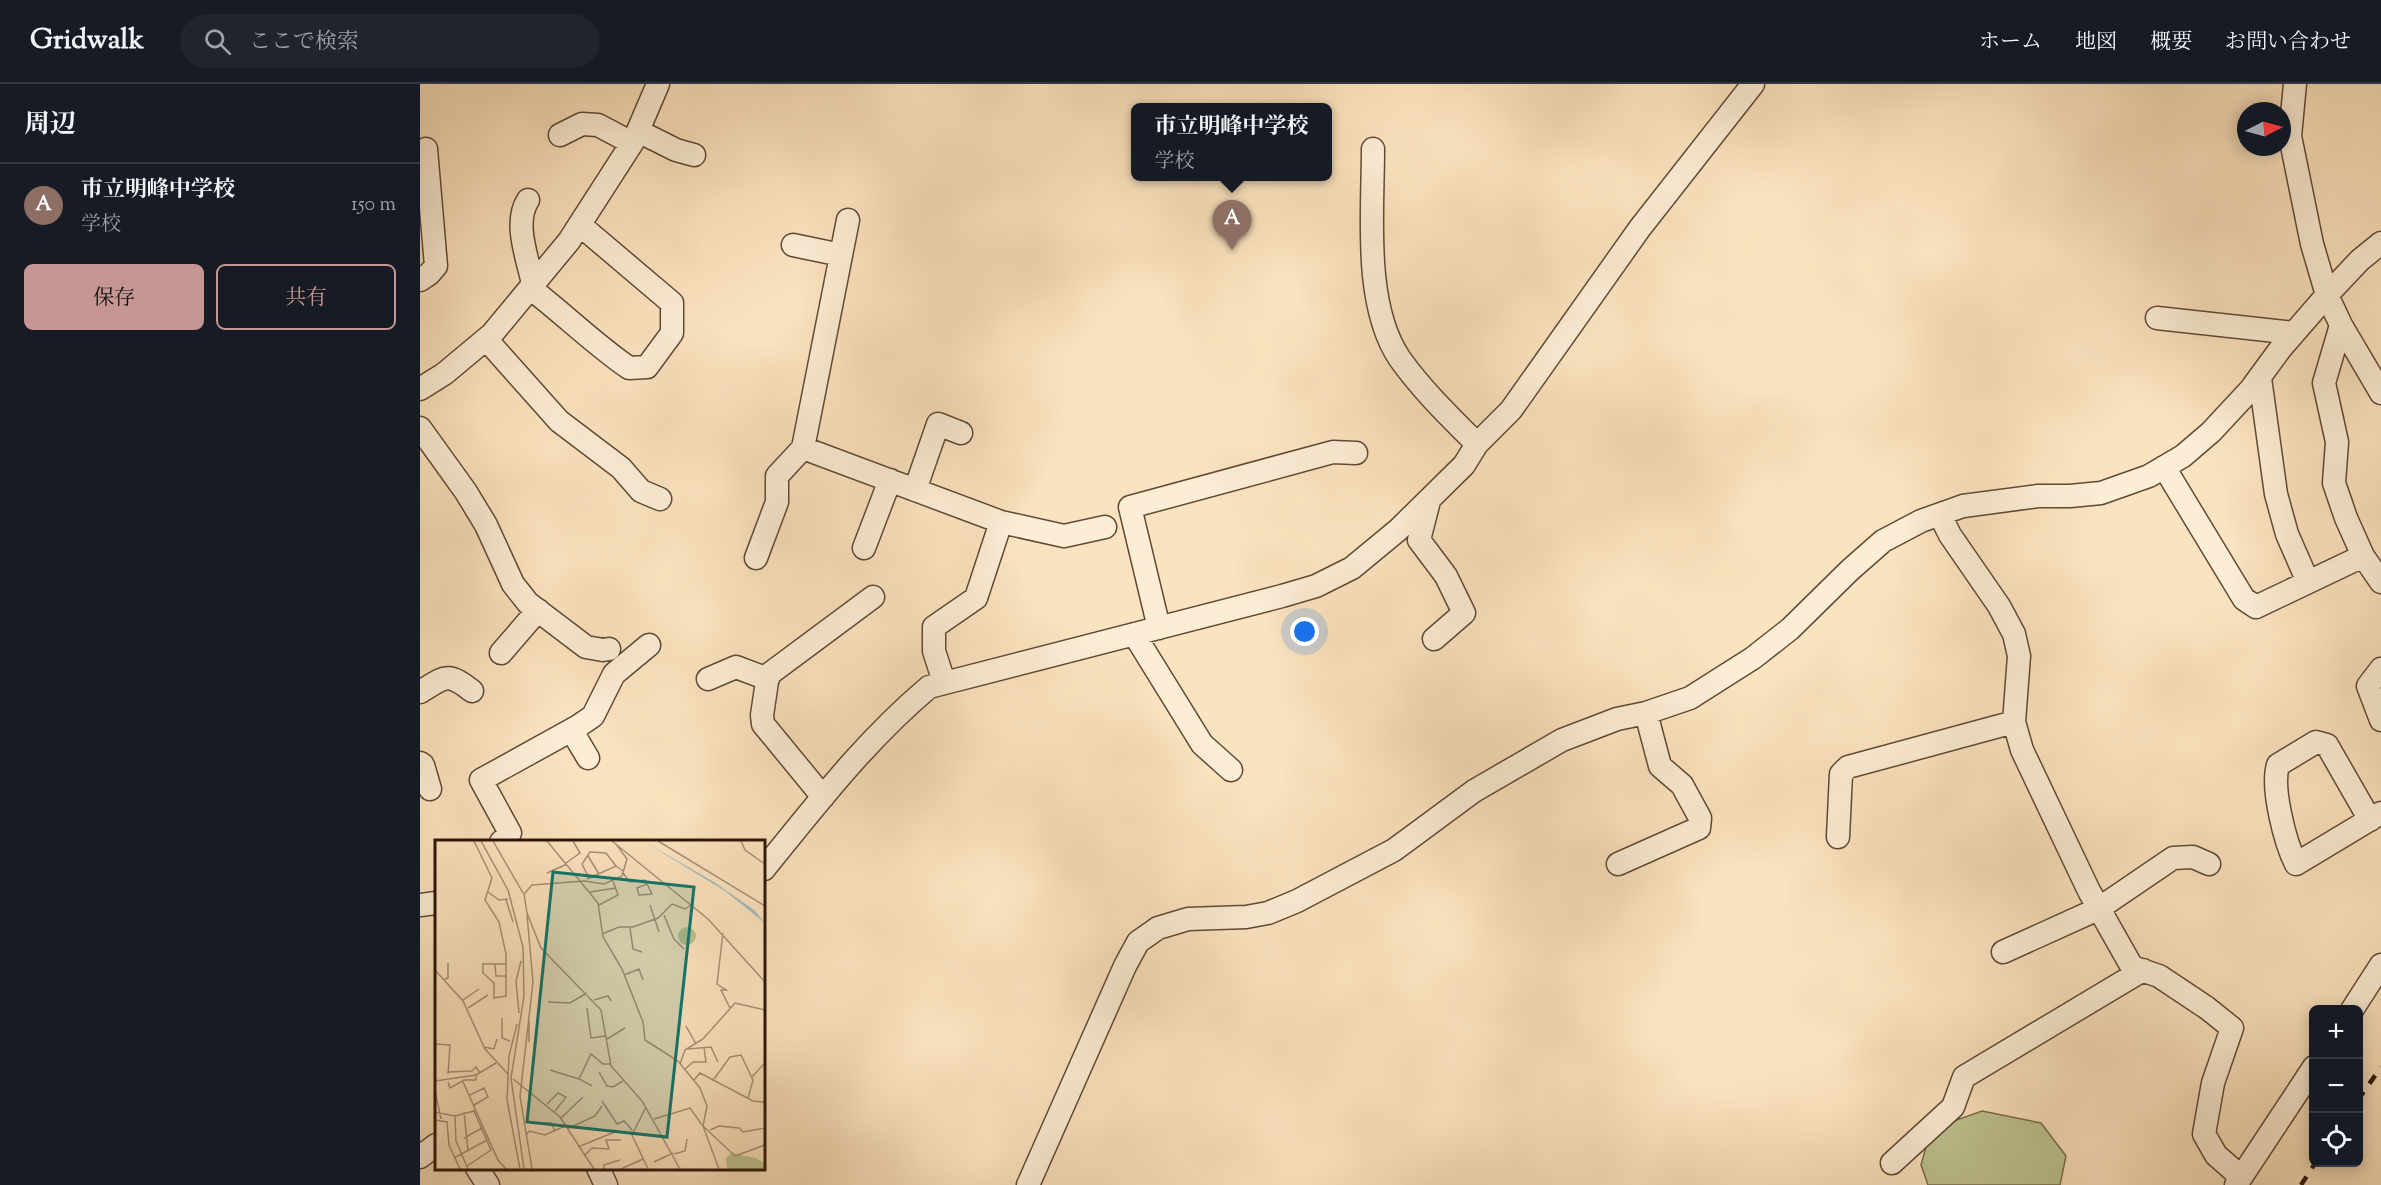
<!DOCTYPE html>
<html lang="ja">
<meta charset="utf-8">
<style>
body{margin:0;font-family:"Sorts Mill Goudy","Noto Serif JP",serif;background:#20242c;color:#f1f3f6}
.controls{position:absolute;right:18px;bottom:18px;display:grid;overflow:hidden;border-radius:9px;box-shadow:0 3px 15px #0003}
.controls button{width:54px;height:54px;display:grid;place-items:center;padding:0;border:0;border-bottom:2px solid #363941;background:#171b24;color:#f1f3f6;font:30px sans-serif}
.compass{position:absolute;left:1817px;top:18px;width:54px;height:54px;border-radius:50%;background:#171b24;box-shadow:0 3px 15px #0003;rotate:84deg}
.you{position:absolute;left:885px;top:548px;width:21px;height:21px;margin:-15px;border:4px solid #fff;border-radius:50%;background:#1a73e8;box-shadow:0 0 0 9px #1a73e833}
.badge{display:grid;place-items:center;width:39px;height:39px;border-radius:50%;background:#c59692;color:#fff;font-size:20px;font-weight:700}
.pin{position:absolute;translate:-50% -50px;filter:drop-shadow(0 2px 3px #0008)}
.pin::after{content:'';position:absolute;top:32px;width:21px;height:18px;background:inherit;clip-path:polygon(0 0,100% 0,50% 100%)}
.popup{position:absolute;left:711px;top:19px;width:201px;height:78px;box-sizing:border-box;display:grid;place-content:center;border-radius:9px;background:#171b24;filter:drop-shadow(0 2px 4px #0005);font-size:20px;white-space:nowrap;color:#9ea1a6}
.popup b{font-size:22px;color:#f1f3f6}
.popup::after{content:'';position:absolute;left:50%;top:100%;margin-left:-12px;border:12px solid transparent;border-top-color:#171b24}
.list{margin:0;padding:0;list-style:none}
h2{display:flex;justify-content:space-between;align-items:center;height:78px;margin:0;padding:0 24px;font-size:26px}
h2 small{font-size:20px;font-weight:400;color:#9ea1a6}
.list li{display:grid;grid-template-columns:39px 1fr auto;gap:18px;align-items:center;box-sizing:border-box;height:84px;padding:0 24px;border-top:2px solid #363941}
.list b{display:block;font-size:22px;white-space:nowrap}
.list p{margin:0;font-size:20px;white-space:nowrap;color:#9ea1a6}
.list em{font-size:20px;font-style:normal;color:#9ea1a6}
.actions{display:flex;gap:12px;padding:18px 24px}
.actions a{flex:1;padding:14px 0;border:2px solid #c59692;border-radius:9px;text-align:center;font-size:21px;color:#c59692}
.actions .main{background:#c59692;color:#111}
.icon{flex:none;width:33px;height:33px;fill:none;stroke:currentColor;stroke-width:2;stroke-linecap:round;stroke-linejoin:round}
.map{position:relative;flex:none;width:1961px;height:1101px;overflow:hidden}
header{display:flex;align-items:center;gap:36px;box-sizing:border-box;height:84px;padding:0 30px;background:#171b24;border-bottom:2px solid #363941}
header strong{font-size:28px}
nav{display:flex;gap:33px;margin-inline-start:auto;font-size:21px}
.search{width:420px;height:54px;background:#20242c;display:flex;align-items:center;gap:15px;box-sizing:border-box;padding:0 21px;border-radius:33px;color:#9ea1a6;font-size:22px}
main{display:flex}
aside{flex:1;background:#171b24}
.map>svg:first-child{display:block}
.green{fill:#bec492;stroke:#766e4c;stroke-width:1.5}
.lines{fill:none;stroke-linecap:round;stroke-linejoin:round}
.minor-casing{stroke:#604a35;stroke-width:25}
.minor{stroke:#fcedd5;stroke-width:22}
.rail{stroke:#2d1707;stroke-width:4.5;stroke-dasharray:10 10;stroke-linecap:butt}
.inset-road{fill:none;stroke:#a99175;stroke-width:1.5}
.view{fill:#0f766e;fill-opacity:0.15;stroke:#0f766e;stroke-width:3}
.inset-edge{fill:none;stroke:#2d1707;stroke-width:3}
</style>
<header>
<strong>Gridwalk</strong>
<div class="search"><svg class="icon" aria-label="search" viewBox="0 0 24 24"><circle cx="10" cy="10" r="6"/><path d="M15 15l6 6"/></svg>ここで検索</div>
<nav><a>ホーム</a><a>地図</a><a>概要</a><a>お問い合わせ</a></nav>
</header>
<main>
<aside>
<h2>周辺<small></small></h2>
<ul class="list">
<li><span class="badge" style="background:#8d6e63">A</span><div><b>市立明峰中学校</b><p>学校</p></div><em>150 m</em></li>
</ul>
<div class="actions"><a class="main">保存</a><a>共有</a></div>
</aside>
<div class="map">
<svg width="1961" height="1101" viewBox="0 0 1961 1101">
<rect width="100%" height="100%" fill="#fbe3bf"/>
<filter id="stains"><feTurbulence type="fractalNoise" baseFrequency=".00333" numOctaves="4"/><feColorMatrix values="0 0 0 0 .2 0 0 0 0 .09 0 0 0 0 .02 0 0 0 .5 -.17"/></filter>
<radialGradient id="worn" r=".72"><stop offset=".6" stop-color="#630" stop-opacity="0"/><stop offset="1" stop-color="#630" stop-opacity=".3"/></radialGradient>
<!-- green -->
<path class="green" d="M1562 1027 1621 1039 1646 1072 1640 1101H1508L1501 1081 1511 1045Z"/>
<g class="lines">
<defs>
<path id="minor" d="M1875 0 1870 52 1892 160 1907 211 1921 241 1904 299 1917 358 1914 399 1926 434 1943 472 1961 498
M218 47 256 66 274 71
M140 51 162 40 178 41 212 59
M953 65C953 128 943 221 980 275 1002 306 1030 333 1057 360
M108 116C93 139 108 175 113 200
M373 161 421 171
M0 196 9 190 16 182 6 65
M110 204C144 230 174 260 209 284L227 283 252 249V219L160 141
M1737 234 1874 249
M1921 241 1961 309
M66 255 139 337 201 384 221 407 240 415
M1840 294 1856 410 1867 450 1888 498
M0 305 24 290 72 250 149 157 214 56 238 0
M0 344 46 408 66 441 93 500 108 519 166 563 183 566 189 565
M383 364 428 136
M1744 383 1824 515 1836 523 1943 472
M495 406 518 340 541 349
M1009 417 999 456 1026 492 1044 529 1014 555
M1520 431 1530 451 1579 522 1594 550 1599 572 1594 638 1602 666 1669 807 1712 883 1739 892 1787 924 1812 944 1793 999 1784 1050 1796 1071 1821 1093
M581 438 644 452 685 443
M444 464 470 396
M336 474 357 418V392L383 364 581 438 556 514 514 543V567L524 598
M739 544 710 423 913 368 936 369
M714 550 782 660 811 686
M81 569 118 526
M1961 585 1948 602 1961 636
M288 595 316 583 348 595
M0 608C25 593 27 587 52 607
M152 647 168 674
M0 679 3 681 10 705
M403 713 343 640 342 631 348 591 453 513
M1950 736 1907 661 1896 658 1858 681C1851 704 1865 758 1876 780L1961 729
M1418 753 1421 690 1428 683 1594 638
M81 758 90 749 61 696 157 643 173 632 194 590 229 561
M1198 780 1279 744 1280 734 1262 701 1240 682 1226 629
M344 785C396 721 445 657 509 603L862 512 896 502 932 484 978 446 1044 381 1057 360 1091 326 1220 144 1333 0
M0 821 16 819
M1583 868 1678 825 1753 774 1773 773 1789 780
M1932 926 1961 881
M0 1073 16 1061
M1472 1079 1533 1023 1544 993 1723 886
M57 1084 68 1101
M178 1084 186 1101
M608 1101 705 882 718 858 738 844 768 835 826 833 848 829 877 817 974 766 1054 707 1142 656 1197 635 1226 629 1270 614 1333 574 1370 545 1430 486 1463 457 1501 437 1543 422 1618 412H1650L1681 409 1729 392 1763 372 1791 348 1831 305 1861 264 1907 211 1940 176 1961 159
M1816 1101 1894 983"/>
</defs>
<!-- minor casing -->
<use href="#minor" class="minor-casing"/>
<!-- minor -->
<use href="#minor" class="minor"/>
<!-- rail -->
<path class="rail" d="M1938 1016 1961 983
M1881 1101 1896 1078"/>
</g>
<!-- overview -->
<g transform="translate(15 756)">
<rect width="330" height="330" fill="#fbe3bf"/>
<path d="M243 96a9 9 0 1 1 18 0a9 9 0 1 1-18 0ZM296 313 321 318 330 323V329H292L291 318Z" fill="#bec492"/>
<path d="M208 1 279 42 319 70 330 83 290 51Z" fill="#a3bbbd"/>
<path class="inset-road" d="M39 1 57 38 50 60 64 82 71 114V156L58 158M46 1 73 50 88 107 89 156 76 238 89 329M58 1 88 53M112 1 163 63 168 97 187 129 208 182 210 200 243 221 265 248 272 266 268 286M177 1 273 79 330 142M223 1 330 66M306 1 310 10 330 24M181 4 192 19 187 36 169 44 149 41 97 45 89 54 92 73 106 108 166 170 176 226 207 261 245 329M153 16 164 34M131 23 145 13 138 1M112 33 132 24M188 33 195 42 210 40 217 54 204 55 202 48 212 44M154 38 147 24 155 12 171 13 181 26M152 39 181 26 188 31M53 52 64 60 73 59M155 52 181 48M71 60 78 82M164 65 183 55 178 41M215 65 224 92M92 75 98 142 85 256 97 329M229 75 239 99 249 109M195 88 198 109 207 112M288 93 282 144 291 150H286L295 168M167 94 184 87H198L223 78 237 64 250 69 256 65M60 124 61 136H71M0 130 28 161 50 209 73 234M189 135 204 129 208 140M9 140 13 138V123M59 158V143L48 133V124H71M28 160 44 149M159 160 173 156 176 161M113 162 135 163 152 153M33 168 53 155M152 168 156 198 171 196M84 173 81 141 86 121M67 178V198L75 201M330 178V200M82 184 74 216 72 260 85 329M251 186 261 204M172 199 190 188M94 202V181M0 204 15 205 13 234M49 207 59 209 62 199M253 209 276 207 283 222M245 224 250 210 268 199 300 163 330 170M250 229 258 222H271L269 207M115 230 144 239M13 232 37 231 41 227 45 233M164 232 172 246 178 247 188 241M316 238 329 224M78 239 125 277 159 329M279 239 295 217 306 215 318 240 313 258M259 240 265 233 318 261 330 262M0 241 41 235M13 242 15 248 29 240H41V235L61 223M28 242 63 320 71 329M157 246 144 239 156 214 168 224H175M0 251 6 279M35 255 49 248 53 257 39 265M167 261 182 284 189 281 197 290M112 264 123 253 131 257 120 271M211 267 197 295 213 329M0 272 20 276 21 301 33 329M29 272 33 310M20 276 39 271 56 310 32 326M126 278 148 257M219 279 255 268 268 286 284 329M0 280 12 282 14 305 25 329M101 283H116L120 291M268 286 300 316 330 305M132 289 160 276 167 266M275 290 284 286 304 288 308 292 330 288M91 295 94 291 110 295 130 286M29 298 47 288M143 307 182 291M239 314 250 311 252 299M149 316 157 308 174 309 171 300H186M19 318 52 300M219 322 238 313M169 329V325L185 320M186 329 208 319"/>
<path class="view" d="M118 32 259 47 232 297 92 282Z"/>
<rect width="330" height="330" class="inset-edge"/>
</g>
<rect width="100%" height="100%" filter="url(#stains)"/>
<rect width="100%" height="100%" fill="url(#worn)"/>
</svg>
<div class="controls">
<button>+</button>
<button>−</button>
<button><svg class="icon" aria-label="locate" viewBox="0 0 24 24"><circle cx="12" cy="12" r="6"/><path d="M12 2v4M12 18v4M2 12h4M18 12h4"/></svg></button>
</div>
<svg class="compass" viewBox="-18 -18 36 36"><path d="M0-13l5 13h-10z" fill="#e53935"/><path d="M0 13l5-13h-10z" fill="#9ea1a6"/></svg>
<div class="you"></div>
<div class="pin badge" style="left:812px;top:166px;background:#8d6e63">A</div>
<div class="popup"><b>市立明峰中学校</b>学校</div>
</div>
</main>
